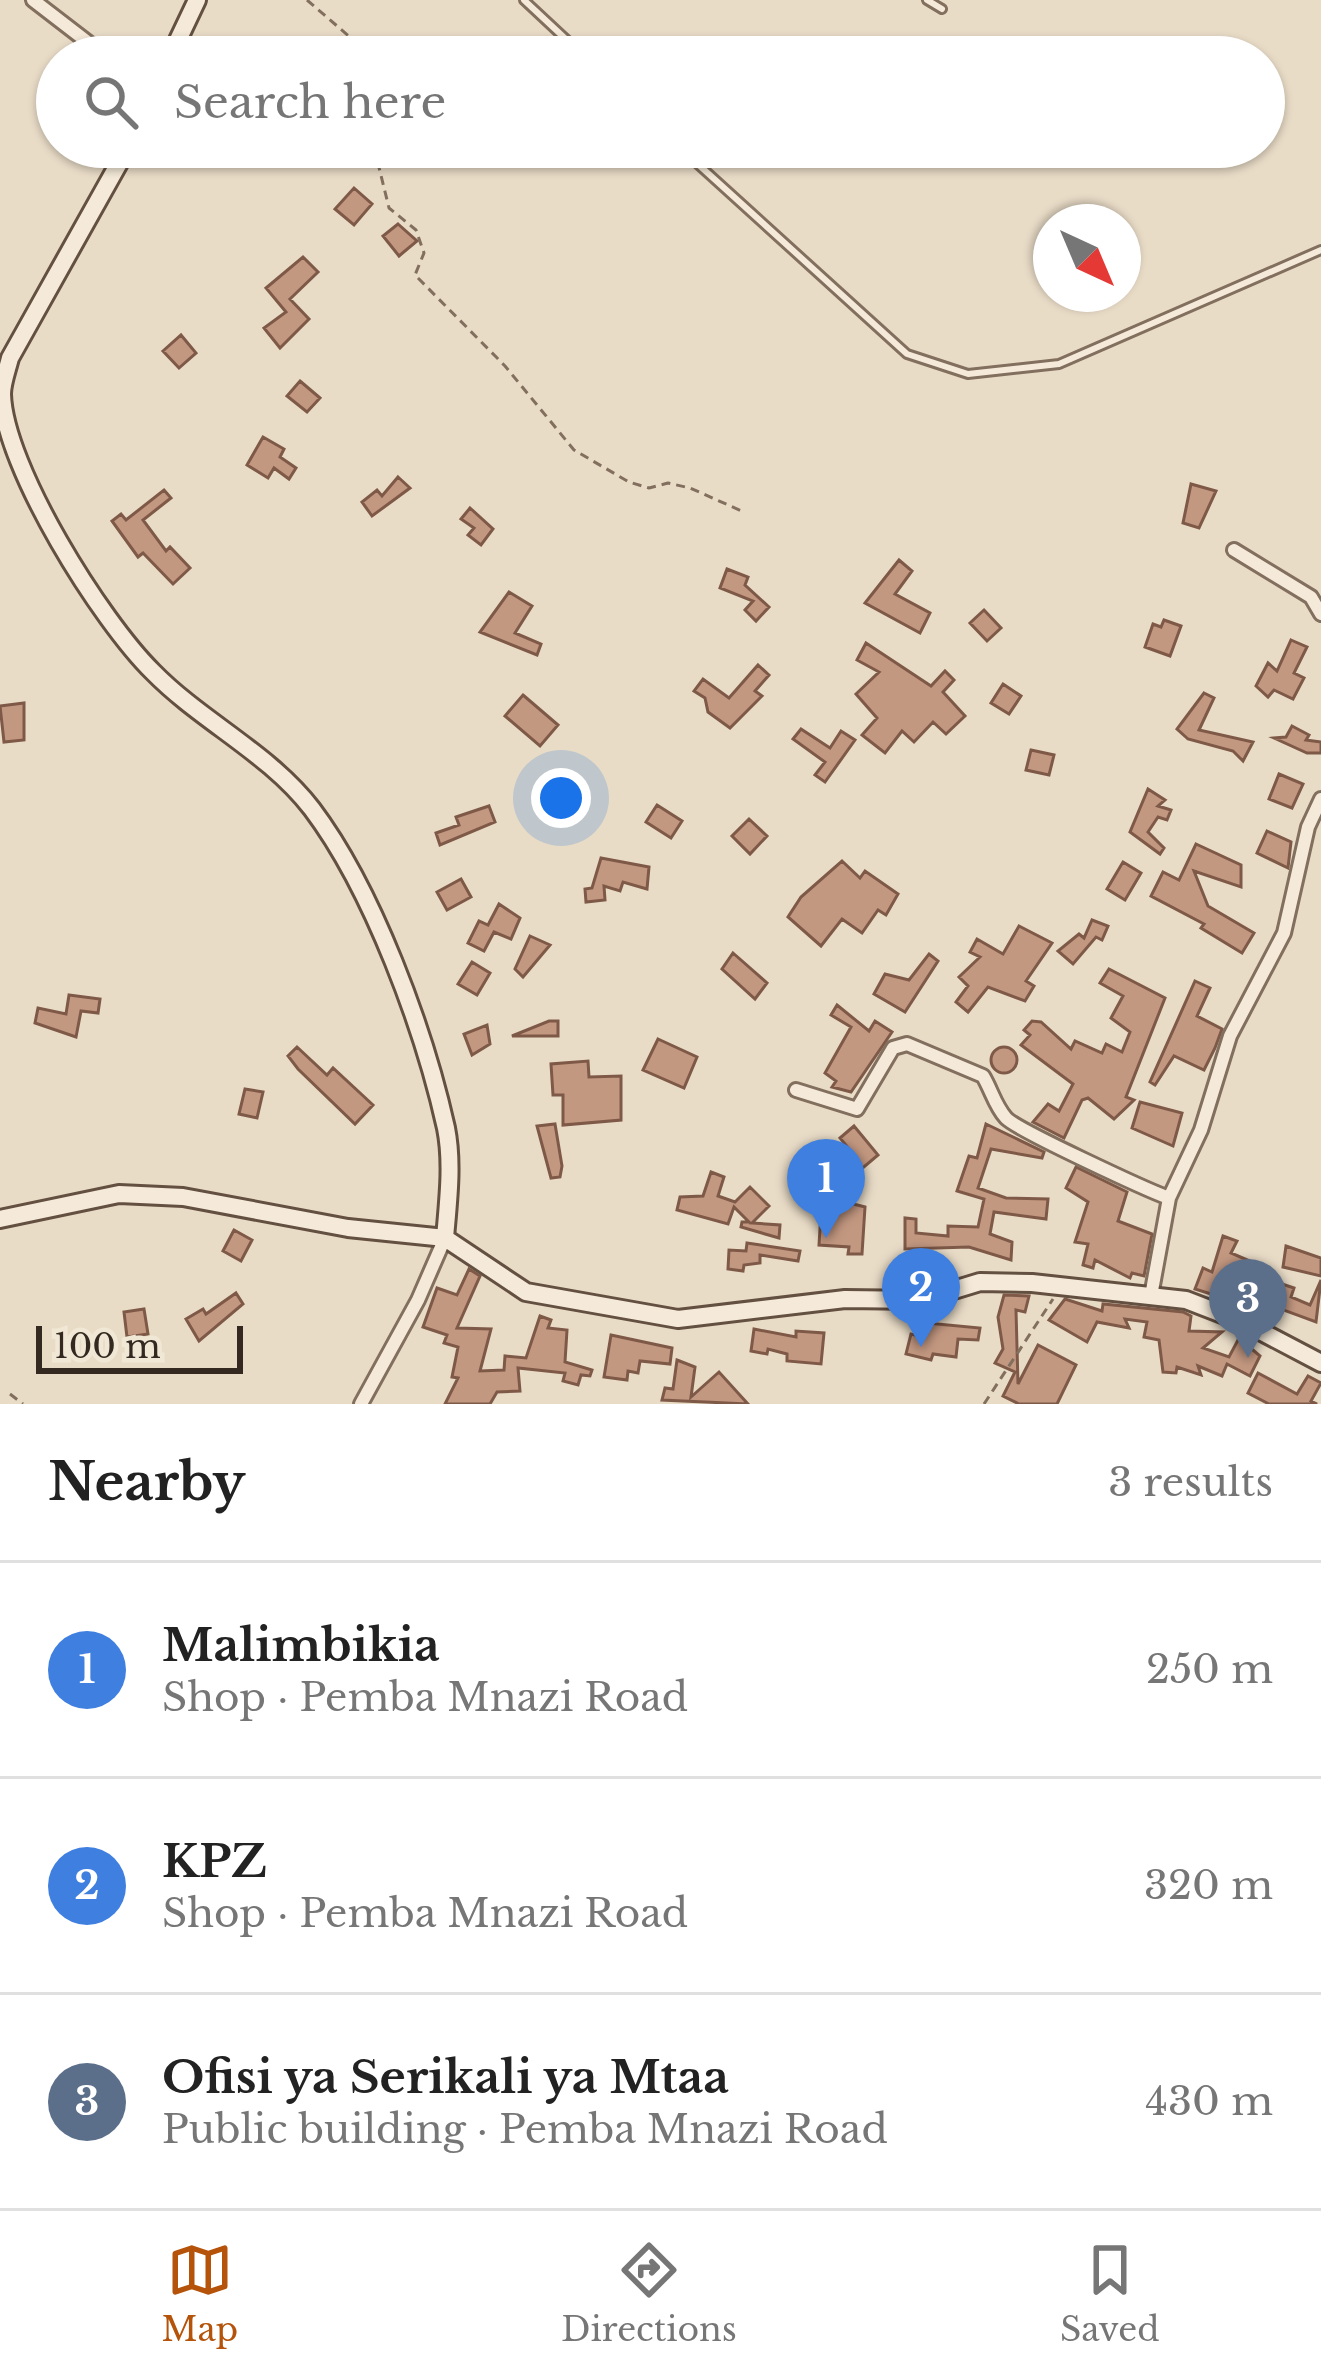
<!DOCTYPE html>
<meta charset="utf-8">
<style>
body{margin:0;font-family:"Libre Baskerville",serif;background:#f2f2f2;color:#222}
.compass{position:absolute;left:1033px;top:204px;width:108px;height:108px;border-radius:50%;background:#fff;box-shadow:0 3px 9px #0004;rotate:136deg}
.scale{position:absolute;left:36px;bottom:30px;width:207px;box-sizing:border-box;padding-left:12px;border:6px solid #342920;border-top:0;font-size:33px;line-height:42px;white-space:nowrap;color:#342920;-webkit-text-stroke:9px #f1e7d5;paint-order:stroke}
.you{position:absolute;left:561px;top:798px;width:42px;height:42px;margin:-30px;border:9px solid #fff;border-radius:50%;background:#1a73e8;box-shadow:0 0 0 18px #1a73e833}
.badge{display:grid;place-items:center;width:78px;height:78px;border-radius:50%;background:#b45309;color:#fff;font-size:39px;font-weight:700}
.pin{position:absolute;translate:-50% -99px;filter:drop-shadow(0 3px 6px #0008)}
.pin::after{content:'';position:absolute;top:63px;width:42px;height:36px;background:inherit;clip-path:polygon(0 0,100% 0,50% 100%)}
.list{margin:0;padding:0;list-style:none}
h2{display:flex;justify-content:space-between;align-items:center;height:156px;margin:0;padding:0 48px;font-size:51px}
h2 small{font-size:39px;font-weight:400;color:#767676}
.list li{display:grid;grid-template-columns:78px 1fr auto;gap:36px;align-items:center;box-sizing:border-box;height:216px;padding:0 48px;border-top:3px solid #e0e0e0}
.list b{display:block;font-size:45px;white-space:nowrap}
.list p{margin:0;font-size:39px;white-space:nowrap;color:#767676}
.list em{font-size:39px;font-style:normal;color:#767676}
.icon{flex:none;width:66px;height:66px;fill:none;stroke:currentColor;stroke-width:2;stroke-linecap:round;stroke-linejoin:round}
.map{position:relative;flex:none;width:1321px;height:1404px;overflow:hidden}
.search{position:absolute;background:#fff;box-shadow:0 3px 9px #0004;left:36px;right:36px;top:36px;height:132px;display:flex;align-items:center;gap:30px;box-sizing:border-box;padding:0 42px;border-radius:66px;color:#767676;font-size:45px}
.sheet{height:804px;background:#fff}
nav{display:flex;justify-content:space-around;align-items:center;box-sizing:border-box;height:168px;border-top:3px solid #e0e0e0;background:#fff;font-size:33px;color:#767676}
nav a{display:grid;justify-items:center;gap:6px}
nav .on{color:#b45309}
.map>svg:first-child{display:block}
.building{fill:#c39881;stroke:#7f5947;stroke-width:3}
.lines{fill:none;stroke-linecap:round;stroke-linejoin:round}
.lane-casing{stroke:#826f5e;stroke-width:12}
.street-casing{stroke:#826f5e;stroke-width:18}
.secondary-casing{stroke:#645041;stroke-width:22}
.path{stroke:#826f5e;stroke-width:3;stroke-dasharray:9 6;stroke-linecap:butt}
.lane{stroke:#f5ead9;stroke-width:6}
.street{stroke:#f5ead9;stroke-width:12}
.secondary{stroke:#f5ead9;stroke-width:16}
</style>
<div class="map">
<svg width="1321" height="1404" viewBox="0 0 1321 1404">
<rect width="100%" height="100%" fill="#e9dcc7"/>
<!-- building -->
<path class="building" d="M354 188 372 204 354 225 335 209Z
M398 224 417 241 399 256 383 236Z
M303 257 318 272 290 299 309 319 280 348 264 328 286 312 266 288Z
M181 335 196 353 179 368 163 351Z
M300 381 320 398 307 412 287 396Z
M263 437 284 449 280 457 296 468 289 479 274 468 268 478 247 465Z
M398 477 410 488 372 516 362 502 377 490 382 496Z
M1191 484 1216 491 1199 528 1183 523Z
M164 490 171 498 143 520 166 551 170 547 190 568 173 584 143 553 138 557 112 521 121 514 126 520Z
M470 508 493 529 481 545 468 535 474 528 461 519Z
M899 560 912 571 895 594 930 613 920 633 865 603Z
M727 569 748 577 745 585 769 607 756 621 745 610 753 601 720 588Z
M509 592 532 606 515 633 541 644 537 655 480 632Z
M984 610 1001 628 987 641 970 623Z
M1164 620 1181 626 1170 656 1145 647 1153 624 1161 627Z
M1291 640 1307 647 1294 673 1304 678 1293 699 1274 690 1268 697 1256 686 1268 663 1277 671Z
M866 643 931 686 945 671 954 680 943 692 965 716 946 734 933 722 914 742 902 731 885 753 862 735 877 718 856 694 879 672 857 660Z
M758 665 769 675 755 691 762 696 730 728 708 712 705 698 694 691 703 679 729 698Z
M1003 684 1021 696 1009 714 991 703Z
M1204 693 1214 698 1199 730 1253 742 1243 761 1233 751 1188 739 1177 729Z
M523 695 558 725 540 746 505 716Z
M24 703V740L4 742 0 706Z
M1292 726 1309 735 1306 740 1321 742V753H1307L1274 738 1286 737Z
M801 729 830 748 841 731 855 740 825 782 815 775 825 762 793 739Z
M1031 750 1054 755 1049 775 1026 770Z
M1279 774 1303 784 1292 808 1269 799Z
M1148 789 1165 800 1158 806 1171 810 1167 820 1158 817 1148 832 1164 848 1160 854 1130 832Z
M657 805 682 821 671 838 646 822Z
M489 806 495 822 440 845 436 833 459 825 456 817Z
M749 819 767 836 750 854 732 836Z
M1267 831 1291 842 1288 868 1257 853Z
M1196 844 1241 865V887L1194 871 1208 906 1254 933 1242 953 1201 928 1204 924 1151 896 1163 872 1179 880Z
M601 858 649 867 647 889 623 882 620 891 604 886 605 900 586 902 585 889 592 888Z
M842 861 860 878 865 871 898 894 886 915 878 910 862 933 842 919 821 946 788 917 801 897Z
M1123 862 1141 873 1125 900 1107 889Z
M461 879 471 897 447 910 437 892Z
M499 904 520 918 511 939 494 932 484 951 468 943 479 921 488 925Z
M1092 920 1108 926 1102 940 1096 937 1073 964 1058 951 1079 934 1084 938Z
M1019 926 1052 943 1026 981 1034 986 1025 1001 988 987 968 1012 956 1002 968 986 959 977 980 957 970 952 977 939 1003 954Z
M530 936 550 945 523 977 515 969Z
M733 953 767 983 755 999 722 969Z
M929 954 938 961 905 1012 874 994 885 974 909 980Z
M472 962 490 973 477 995 458 984Z
M1109 969 1165 998 1126 1097 1134 1100 1114 1119 1088 1098 1082 1100 1064 1138 1033 1122 1048 1104 1059 1111 1073 1084 1021 1045 1030 1035 1024 1030 1032 1021 1041 1022 1071 1049 1075 1041 1102 1053 1106 1044 1122 1052 1130 1032 1111 1018 1123 996 1100 983Z
M1195 981 1210 988 1197 1016 1222 1029 1215 1048 1204 1070 1174 1056 1155 1085 1150 1082Z
M69 995 100 999 98 1013 81 1011 76 1037 35 1023 38 1008 66 1014Z
M837 1005 869 1031 875 1021 892 1032 851 1092 832 1087 836 1081 825 1073 851 1027 831 1015Z
M549 1021H558V1036H512Z
M487 1025 490 1044 472 1055 464 1034Z
M658 1039 697 1057 684 1088 643 1070Z
M991 1060a13 13 0 1 1 26 0a13 13 0 1 1-26 0Z
M297 1047 327 1075 333 1068 373 1105 355 1124 298 1069 288 1056Z
M588 1061 589 1077 621 1076V1120L563 1125V1095H553L551 1064Z
M245 1089 263 1092 257 1118 239 1114Z
M1140 1102 1182 1113 1173 1146 1132 1128Z
M555 1124 562 1166 560 1177 551 1178 537 1126Z
M986 1124 1044 1152 1042 1158 991 1149 978 1188 1006 1198 1048 1199 1046 1219 994 1212 990 1234 1012 1242 1011 1260 969 1247 905 1249V1218L916 1219V1233L948 1236V1226L978 1227 984 1199 957 1191 969 1156 977 1158Z
M854 1126 878 1155 858 1172 848 1161 854 1155 840 1138Z
M1076 1167 1127 1192 1118 1221 1152 1234 1144 1276 1132 1273 1130 1278 1095 1260 1093 1268 1083 1265 1088 1244 1075 1242 1088 1202 1066 1188Z
M711 1172 724 1177 718 1196 735 1202 750 1187 769 1206 752 1223 780 1225 779 1238 741 1227 742 1222H749L734 1207 728 1224 677 1210 680 1197 703 1196Z
M822 1196 865 1207 862 1254H848L849 1247 819 1245Z
M234 1230 252 1240 241 1261 223 1251Z
M1223 1236 1237 1241 1231 1253 1252 1262 1247 1286 1269 1294 1273 1281 1294 1288 1291 1297 1310 1305 1321 1280 1316 1322 1270 1305 1267 1313 1255 1308 1257 1304 1253 1307 1195 1289 1203 1268 1212 1272Z
M747 1243 800 1251 798 1261 760 1255V1263L744 1265 743 1271 728 1269 729 1250 746 1251Z
M1286 1246 1321 1258V1276L1283 1267Z
M469 1269 480 1276 457 1328 491 1329 480 1371 504 1370 505 1356 526 1358 540 1316 551 1320 548 1328 567 1330 565 1362 592 1370 590 1376 581 1375 578 1385 563 1381 565 1373 518 1368 520 1391 497 1392 490 1404H445L458 1378 452 1377 458 1347 444 1343 447 1335 423 1327 437 1288 457 1295Z
M236 1293 243 1304 199 1341 186 1319 203 1309 206 1314Z
M1004 1295 1029 1296 1025 1312 1016 1310 1018 1384 1038 1345 1076 1365 1057 1404H1019L1003 1396 1015 1372 995 1363 1003 1349 998 1317Z
M1065 1299 1102 1311 1103 1304 1183 1312 1191 1316 1189 1331 1222 1332 1203 1348 1229 1357 1239 1338 1260 1356 1250 1376 1227 1364 1222 1376 1198 1366 1201 1375 1177 1367 1176 1373 1163 1372 1159 1340 1144 1337 1147 1322 1125 1319 1129 1328 1097 1322 1087 1342 1049 1320Z
M144 1309 148 1334 127 1337 124 1312Z
M927 1323 980 1328 978 1340 958 1339 956 1357 933 1354 931 1360 906 1354 911 1334 923 1337Z
M754 1329 796 1337V1331L824 1333 821 1364 787 1361V1354L768 1349 767 1354 751 1351Z
M611 1335 672 1348 670 1364 640 1361 638 1373 628 1371 627 1380 604 1377Z
M677 1360 695 1367 691 1397 719 1372 748 1404 662 1400 665 1388 673 1389Z
M1258 1373 1297 1394 1308 1376 1321 1383 1311 1401 1317 1404H1269L1248 1393Z"/>
<g class="lines">
<defs>
<path id="lane" d="M524 0 585 57
M927 0 942 9
M679 147 907 354 968 374 1059 364 1321 250"/>
<path id="street" d="M33 0 107 57
M1234 550 1311 597 1321 614
M796 1090 857 1109 893 1048 907 1044 983 1076C991 1089 995 1106 1006 1118 1017 1130 1147 1190 1169 1198
M1151 1296 1169 1198 1201 1130 1230 1036 1284 933 1308 827 1321 799
M361 1404 418 1300 445 1238"/>
<path id="secondary" d="M170 57 197 0
M128 147 10 358C7 370 2 383 2 394 4 467 101 621 153 672 202 722 269 753 312 809 373 890 424 1029 446 1128 453 1163 448 1202 445 1238
M0 1219 119 1194 183 1197 348 1228 445 1238 526 1292 678 1319 845 1299 921 1300 980 1282 1032 1283 1186 1300 1243 1322 1321 1363"/>
</defs>
<!-- lane casing -->
<use href="#lane" class="lane-casing"/>
<!-- street casing -->
<use href="#street" class="street-casing"/>
<!-- secondary casing -->
<use href="#secondary" class="secondary-casing"/>
<!-- path -->
<path class="path" d="M307 0 373 57
M374 147 389 208 416 230 424 253 415 275 505 366 574 450 629 482 649 488 668 483 690 488 744 512
M10 1394 23 1404
M984 1404 1053 1299"/>
<!-- lane -->
<use href="#lane" class="lane"/>
<!-- street -->
<use href="#street" class="street"/>
<!-- secondary -->
<use href="#secondary" class="secondary"/>
</g>
</svg>
<svg class="compass" viewBox="-18 -18 36 36"><path d="M0-13l5 13h-10z" fill="#e53935"/><path d="M0 13l5-13h-10z" fill="#767676"/></svg>
<div class="scale">100 m</div>
<div class="you"></div>
<div class="pin badge" style="left:826px;top:1238px;background:#3f7fe0">1</div>
<div class="pin badge" style="left:921px;top:1347px;background:#3f7fe0">2</div>
<div class="pin badge" style="left:1248px;top:1358px;background:#5c6f8a">3</div>
<div class="search"><svg class="icon" aria-label="search" viewBox="0 0 24 24"><circle cx="10" cy="10" r="6"/><path d="M15 15l6 6"/></svg>Search here</div>
</div>
<section class="sheet">
<h2>Nearby<small>3 results</small></h2>
<ul class="list">
<li><span class="badge" style="background:#3f7fe0">1</span><div><b>Malimbikia</b><p>Shop · Pemba Mnazi Road</p></div><em>250 m</em></li>
<li><span class="badge" style="background:#3f7fe0">2</span><div><b>KPZ</b><p>Shop · Pemba Mnazi Road</p></div><em>320 m</em></li>
<li><span class="badge" style="background:#5c6f8a">3</span><div><b>Ofisi ya Serikali ya Mtaa</b><p>Public building · Pemba Mnazi Road</p></div><em>430 m</em></li>
</ul>
</section>
<nav>
<a class="on"><svg class="icon" aria-label="map" viewBox="0 0 24 24"><path d="M3 6l6-2 6 2 6-2v14l-6 2-6-2-6 2zM9 4v14M15 6v14"/></svg>Map</a>
<a><svg class="icon" aria-label="directions" viewBox="0 0 24 24"><path d="M12 3l9 9-9 9-9-9zM9 14v-3h6M13 9l2 2-2 2"/></svg>Directions</a>
<a><svg class="icon" aria-label="saved" viewBox="0 0 24 24"><path d="M7 4h10v16l-5-4-5 4z"/></svg>Saved</a>
</nav>
